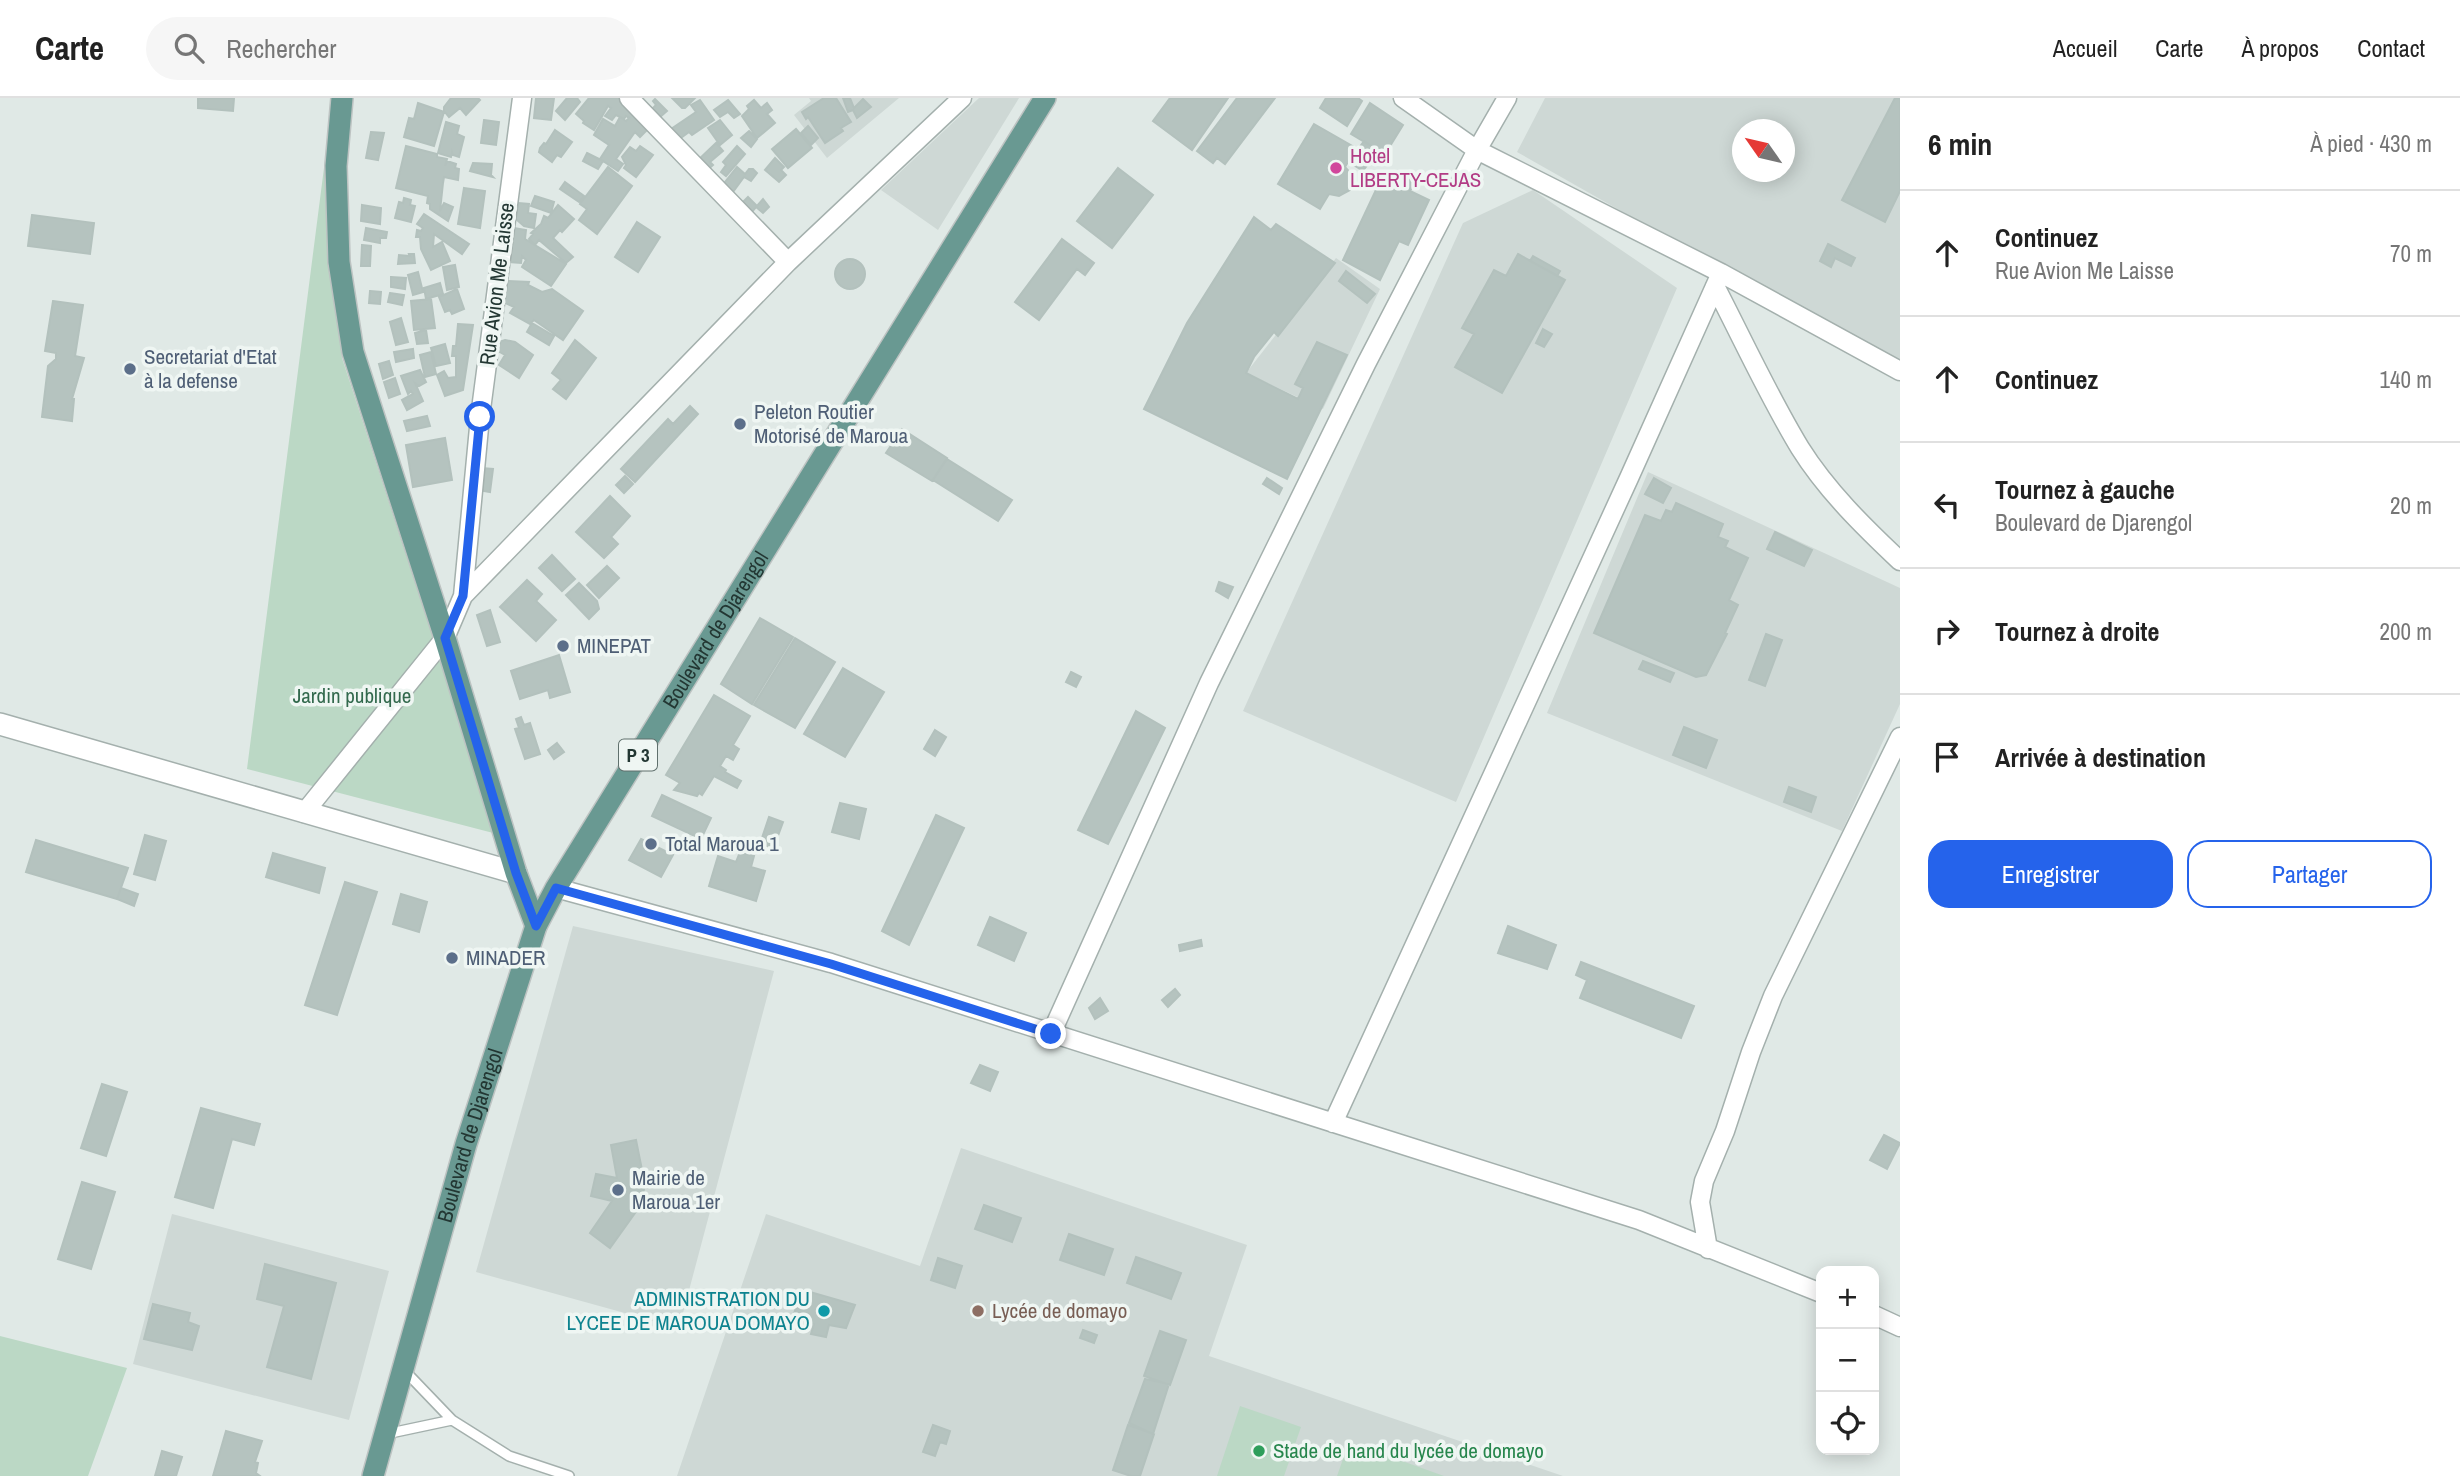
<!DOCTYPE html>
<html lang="fr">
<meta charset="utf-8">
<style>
body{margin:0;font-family:"Archivo Narrow",sans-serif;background:#f6f6f6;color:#222}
.controls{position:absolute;right:21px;bottom:21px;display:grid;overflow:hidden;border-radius:14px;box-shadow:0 4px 18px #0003}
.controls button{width:63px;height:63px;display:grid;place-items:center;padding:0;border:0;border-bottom:2px solid #e0e0e0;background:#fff;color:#222;font:35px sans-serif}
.compass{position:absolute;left:1732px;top:21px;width:63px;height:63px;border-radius:50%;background:#fff;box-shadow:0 4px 18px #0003;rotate:304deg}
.stop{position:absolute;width:21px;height:21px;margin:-16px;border:5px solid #2563eb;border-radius:50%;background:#fff}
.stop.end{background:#2563eb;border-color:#fff;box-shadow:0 2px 7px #0008}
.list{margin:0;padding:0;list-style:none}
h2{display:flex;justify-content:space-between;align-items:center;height:91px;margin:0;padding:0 28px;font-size:30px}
h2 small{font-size:23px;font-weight:400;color:#767676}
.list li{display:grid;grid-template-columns:46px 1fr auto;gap:21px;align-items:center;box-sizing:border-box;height:126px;padding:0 28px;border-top:2px solid #e0e0e0}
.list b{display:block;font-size:26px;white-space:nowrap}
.list p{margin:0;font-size:23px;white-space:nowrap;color:#767676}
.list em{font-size:23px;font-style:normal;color:#767676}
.actions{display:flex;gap:14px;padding:21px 28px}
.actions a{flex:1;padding:16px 0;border:2px solid #2563eb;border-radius:21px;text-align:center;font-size:24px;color:#2563eb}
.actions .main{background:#2563eb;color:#fff}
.icon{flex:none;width:38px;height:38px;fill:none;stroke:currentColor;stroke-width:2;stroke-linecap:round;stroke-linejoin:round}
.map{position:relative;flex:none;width:1900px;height:1378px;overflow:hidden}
header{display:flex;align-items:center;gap:42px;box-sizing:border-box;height:98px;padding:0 35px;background:#fff;border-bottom:2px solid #e0e0e0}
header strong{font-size:33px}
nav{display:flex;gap:38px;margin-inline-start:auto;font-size:24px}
.search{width:490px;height:63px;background:#f6f6f6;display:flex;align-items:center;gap:18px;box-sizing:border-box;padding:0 24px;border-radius:38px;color:#767676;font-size:26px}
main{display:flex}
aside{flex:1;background:#fff}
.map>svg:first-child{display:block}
.built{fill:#ced8d5;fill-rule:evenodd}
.green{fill:#bbd8c5}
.building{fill:#b5c3bf;stroke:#b3c1bd;stroke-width:2}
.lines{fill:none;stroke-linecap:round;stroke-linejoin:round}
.service-casing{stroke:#a4b0ad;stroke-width:12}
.minor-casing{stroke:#a4b0ad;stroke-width:21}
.tertiary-casing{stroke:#a4b0ad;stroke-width:24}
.primary-casing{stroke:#bdc3c2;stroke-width:24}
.service{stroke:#fff;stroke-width:9}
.minor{stroke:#fff;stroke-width:18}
.tertiary{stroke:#fff;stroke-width:21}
.primary{stroke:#699992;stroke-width:21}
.route{stroke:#2563eb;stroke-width:9}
.hotel-dot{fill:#d1479c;stroke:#eff6f3;stroke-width:2.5}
.service-dot{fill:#5c6f8a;stroke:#eff6f3;stroke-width:2.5}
.culture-dot{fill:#0f9aa8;stroke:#eff6f3;stroke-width:2.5}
.education-dot{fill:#8d6e63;stroke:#eff6f3;stroke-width:2.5}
.leisure-dot{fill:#2e9e5b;stroke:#eff6f3;stroke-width:2.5}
.labels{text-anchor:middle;stroke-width:7;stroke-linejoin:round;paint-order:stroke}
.shield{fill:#eff6f3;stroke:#60706d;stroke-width:2}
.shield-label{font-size:19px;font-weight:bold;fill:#233733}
.hotel-label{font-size:21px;fill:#b23c85;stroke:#eff6f3;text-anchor:start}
.street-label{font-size:21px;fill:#233733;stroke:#eff6f3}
.service-label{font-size:21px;fill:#4e5e75;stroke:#eff6f3;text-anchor:start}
.park-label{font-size:21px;fill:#32694d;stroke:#eff6f3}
.culture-label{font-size:21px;fill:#0d838f;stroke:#eff6f3;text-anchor:end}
.education-label{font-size:21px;fill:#785e54;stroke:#eff6f3;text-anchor:start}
.leisure-label{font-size:21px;fill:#27864d;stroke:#eff6f3;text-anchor:start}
</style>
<header>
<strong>Carte</strong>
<div class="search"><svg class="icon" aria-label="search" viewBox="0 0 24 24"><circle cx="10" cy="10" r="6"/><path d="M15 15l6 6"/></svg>Rechercher</div>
<nav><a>Accueil</a><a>Carte</a><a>À propos</a><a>Contact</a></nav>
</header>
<main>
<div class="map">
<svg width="1900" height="1378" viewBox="0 0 1900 1378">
<rect width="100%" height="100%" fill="#e0e9e6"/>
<!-- built -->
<path class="built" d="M809 0H899L827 60 794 17 811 3Z
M979 0H1019L938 132 881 92Z
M1545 0H1900V271L1517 54ZM1742 32H1784V74H1742Z
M1533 92 1677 190 1456 704 1243 613 1463 125Z
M1336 160 1380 191 1323 311 1246 275Z
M1648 374 1900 490V606L1842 733 1547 615Z
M573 828 774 873 679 1230 476 1174Z
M961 1050 1247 1147 1209 1258 1563 1378H677L766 1116 920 1168Z
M172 1116 389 1173 349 1322 133 1266Z"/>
<!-- green -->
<path class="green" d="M325 62 342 260 497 736 247 671Z
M0 1238 127 1270 88 1378H0Z
M1240 1308 1301 1329 1284 1378H1217Z
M1349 1344 1444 1378H1337Z"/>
<!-- building -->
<path class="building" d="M198 0H234L233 13 198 10Z
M451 0H478L480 2 466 17 460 10 449 19 444 13V9Z
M536 0H554L551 22 534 20Z
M567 0H577L580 4 565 22 556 13Z
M589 0H622L650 29 640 39 635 34 616 61 623 66 618 73 600 61 609 47 594 37 603 21 615 28 620 19 626 23 629 20 626 18 624 21 616 17 612 22 605 18 611 10 608 8 594 32 583 25 584 23 576 16Z
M672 0H695L685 10H682Z
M824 0H836L851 24 841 30 843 33 825 45 808 19 806 21 802 14Z
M843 0H850L854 10 863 1 871 9 857 20 853 12 848 14Z
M1170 0H1228L1192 52 1153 23Z
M1237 0H1275L1225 66 1217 60 1213 65 1197 53Z
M1326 0H1358L1362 3 1347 28 1320 10Z
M1895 0H1900V93L1885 124 1842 102Z
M655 1 667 13 659 20 651 12 656 7 653 3Z
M700 2 714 22 692 37 689 34 678 42 671 31 696 14 691 7Z
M728 2 740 16 734 20 728 14 720 19 714 12Z
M754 2 761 10 767 5 772 12 767 16 775 25 757 40 742 18 749 11 747 8Z
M418 5 444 14 434 48 404 39 409 20 414 21Z
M1370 5 1403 27 1387 53 1378 52 1351 36Z
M484 22 499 24 496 47 481 45Z
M720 22 732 37 720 47 708 30Z
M446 24 459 28 457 36 464 39 459 59 453 57 452 54 451 59 438 55Z
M1314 26 1356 50 1345 69 1352 77 1353 87 1350 92 1339 98 1329 96 1320 111 1278 86Z
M808 28 818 40 811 47 801 35Z
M796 31 812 50 788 70 772 51Z
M555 32 572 44 561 59 557 57 552 64 539 54 540 50 544 45 546 46Z
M749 33 757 41 751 49 741 40Z
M371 34 384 35 378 62 366 60Z
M1364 43 1378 52 1363 73 1349 64Z
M716 45 723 53 710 64 713 67 706 73 697 63Z
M406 48 437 56V59L447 61 445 68 447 63 456 66 455 70 459 71 458 82 444 79 443 85 440 113 444 105 453 109 448 123 430 111V106L427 105 428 98 396 90Z
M640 48 653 57 636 79 624 70 626 67 622 59 630 49 636 53Z
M737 48 745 56 726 78 721 74 726 67 723 64Z
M587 55 603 63 598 71 583 63Z
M775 60 784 69 781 72 786 77 779 84 765 72Z
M473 65 492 66 491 77 493 79 470 73Z
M608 69 632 88 597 136 579 122 587 111 580 106Z
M737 69 745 76 749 71H753L757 75 751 83 744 79 733 94 731 92 728 95 721 89Z
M1118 70 1153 97 1112 150 1077 123Z
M1382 79 1401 88 1406 79 1415 84 1410 93 1429 102 1408 147 1399 143 1380 182 1343 162Z
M565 84 584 98 579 104 560 91Z
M464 90 485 93 480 130 458 126Z
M535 98 554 104 551 115 531 108Z
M748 99 757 108 763 101 769 109 763 115 756 109 751 115 741 106Z
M404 100 411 102 410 107 415 108 411 124 395 120 399 104 403 105Z
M518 105 529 106 528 115 536 116 534 130 524 128 516 121Z
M362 107 381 110 380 126 361 123Z
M558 107 574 121 562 134 560 132 553 140 573 159 566 165 539 142 535 147 529 141 533 136 531 135 541 126 544 118 548 120Z
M424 116 469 146 462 156 434 136 433 149 442 144 450 163 431 172 421 151 420 139H416L417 132 421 133 423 130 417 126Z
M32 117 94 125 90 156 28 148Z
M1254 119 1271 132 1276 126 1335 165 1278 238 1274 234 1254 259 1246 275 1298 301 1303 290 1295 286 1317 244 1347 257 1287 381 1144 311 1187 225Z
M637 124 660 139 638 174 615 159Z
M366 130 387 134 386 140H380V145L364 142Z
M514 130 526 132 525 141 566 166 551 188 522 169 526 162 522 158 521 165 508 164Z
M1062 141 1094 165 1085 177 1077 171 1039 222 1015 204Z
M1828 146 1855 160 1851 168 1835 160 1831 169 1820 163Z
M362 147 371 148 370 168H361Z
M409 156H414L415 165 398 166 399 157 410 158Z
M1518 156 1565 182 1502 295 1455 269 1474 236 1462 230 1494 172 1506 178Z
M1533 158 1560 173 1557 178 1530 163Z
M835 176a15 15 0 1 1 30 0a15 15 0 1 1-30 0Z
M455 167 459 189 447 192 443 169Z
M1346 173 1375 196 1367 205 1339 183Z
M418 174 423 194 413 197 408 177Z
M391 179 406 180 405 191 391 189Z
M507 183 529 184 528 187 542 194 552 191 583 213 563 242 534 222 530 226 510 215 514 209 503 204Z
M440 185 443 196 426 201 424 190Z
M457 191 464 211 452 216 450 212 445 214 439 199Z
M370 193 381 194 380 206 369 205Z
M390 195 404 197 402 207 388 204Z
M431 201 435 230 414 232 411 203Z
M53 203 83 207 75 258 84 260 72 301H74L72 323 42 319 48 268 56 261V255L45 253Z
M401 220 408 244 396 247 390 224Z
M532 225 554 238 549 247 527 234Z
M458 226 473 227 463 292 445 298 437 277 444 273 448 280 456 279V258H452L453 248H456Z
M1543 231 1552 236 1544 249 1536 245Z
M426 232 428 245 417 246 415 235Z
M505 242 515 244 533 257 519 280 499 267 505 257 498 253 499 244Z
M575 242 596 260 566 301 553 291 561 282 552 275Z
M445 246 450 265 436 268 431 250Z
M413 251 414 260 396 264 394 254Z
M431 254 436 276 425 279 420 257Z
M389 263 393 277 383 281 379 266Z
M420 272 426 284 419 288 415 285 423 303 407 312 402 302 413 296 411 293 408 296 401 278Z
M395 280 400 296 389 300 384 284Z
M690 308 698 316 635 384 621 371 668 321 673 326Z
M427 318 430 328 407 333 404 323Z
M902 331 947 360 932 383 886 355Z
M445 340 452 382 413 389 406 347Z
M947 361 1012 402 998 423 933 382Z
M481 370 493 371 490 394 478 392Z
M625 378 633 386 624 395 616 387Z
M1267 380 1282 390 1279 396 1263 386Z
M1654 380 1671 390 1663 405 1645 396Z
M610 398 630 418 611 439 618 446 604 460 576 434Z
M1676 405 1723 426 1718 439 1728 443 1725 449 1748 460 1729 502 1738 507 1725 535 1727 536 1706 577 1696 579 1594 535 1645 417 1661 423 1666 412 1672 414Z
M1775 434 1812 452 1804 468 1767 451Z
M552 457 575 481 562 493 539 470Z
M607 468 619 480 599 500 587 487Z
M527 482 542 496 536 503 556 522 536 543 500 509Z
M1219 484 1233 489 1228 500 1216 493Z
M579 485 597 503 599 511 589 521 566 497Z
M490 512 500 544 487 548 477 517Z
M760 520 793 539 752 606 721 586Z
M1766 536 1782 542 1765 588 1749 582Z
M795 540 835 564 795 630 754 607Z
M559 557 570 594 550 600 548 592 520 601 511 573Z
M1643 563 1674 575 1670 584 1639 571Z
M843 570 884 594 845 659 804 636Z
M1071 574 1081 579 1076 589 1066 584Z
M714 597 750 618 733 647 739 651 733 662 726 658 720 668 726 672 725 674 741 683 737 690 714 678 702 697 699 695 697 698 674 692 680 685 666 677Z
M1136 613 1165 630 1108 746 1078 732Z
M521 619 524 627 530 625 540 656 525 661 515 631 519 630 516 621Z
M1684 629 1717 642 1706 670 1673 657Z
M935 632 946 639 935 658 924 651Z
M557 645 564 654 554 661 548 652Z
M1789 689 1816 699 1811 714 1784 704Z
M662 697 711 720 701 741 652 718Z
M840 705 866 711 859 741 832 734Z
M936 717 964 730 909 847 882 833Z
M769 719 783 724 772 754 759 749Z
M145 737 166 743 155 782 134 776Z
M641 741 673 757 661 779 629 762Z
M36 742 128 770 117 801 26 774Z
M740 754 754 758 751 769 765 773 756 803 709 788 718 758 736 764Z
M273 755 325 770 319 795 266 779Z
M345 784 377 794 337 917 305 907Z
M121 790 138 796 134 808 117 801Z
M401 796 427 804 419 834 393 826Z
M990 819 1026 835 1014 863 978 847Z
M1508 828 1556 847 1547 871 1498 855Z
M1201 842 1202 848 1180 853 1179 847Z
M1581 864 1694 908 1681 940 1580 900 1587 882 1576 877Z
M1175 891 1180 897 1168 909 1162 902Z
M1100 900 1108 913 1095 921 1089 910Z
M980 967 998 974 990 993 971 985Z
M102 986 127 994 106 1058 81 1050Z
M201 1010 260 1026 254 1047 232 1041 213 1110 175 1099Z
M1884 1037 1900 1045 1887 1071 1870 1062Z
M636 1042 645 1087 640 1108 610 1150 590 1135 612 1103 591 1098 596 1076 617 1080 611 1047Z
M82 1084 115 1094 91 1171 58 1161Z
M984 1107 1021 1120 1012 1144 975 1131Z
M1069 1136 1113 1151 1104 1177 1060 1162Z
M1136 1159 1181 1175 1171 1201 1127 1185Z
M938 1160 962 1168 955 1190 931 1182Z
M265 1166 336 1185 311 1281 267 1269 284 1208 257 1201Z
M803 1192 855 1207 846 1230 829 1227 826 1239 811 1236 814 1226 793 1218Z
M153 1206 190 1215 188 1224 199 1228 192 1252 144 1241Z
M1083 1232 1097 1237 1094 1245 1080 1240Z
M1160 1233 1186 1242 1170 1287 1144 1278Z
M1145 1281 1169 1286 1153 1336 1129 1325Z
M933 1327 950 1333 946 1346 940 1344 935 1358 923 1354Z
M1128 1327 1154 1336 1140 1378H1131L1113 1372Z
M226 1333 262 1343 255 1364 258 1365 256 1375 260 1378H213Z
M162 1353 182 1359 176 1378H155Z"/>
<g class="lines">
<defs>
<path id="service" d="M404 1272 452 1322 509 1358 569 1378
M386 1336 452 1322"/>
<path id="minor" d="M629 0 788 164
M1403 0 1477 52 1721 175 1900 273
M1715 188C1743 242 1769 299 1800 350 1827 393 1864 429 1900 463
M463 498 480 319 522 0
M304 715 445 540 463 498 788 164 962 0
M556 790 831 865 1639 1122 1821 1195
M1051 936 1209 585 1366 266 1477 52 1507 0
M1333 1025 1629 380 1721 175
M1708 1151 1700 1104 1704 1083 1725 1033 1751 954 1773 898 1900 639
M1874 1217 1900 1229"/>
<path id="tertiary" d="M0 626 516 775"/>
<g id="primary">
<path d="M342 0 336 68 339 164 353 254 445 540 516 775 536 828"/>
<path id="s1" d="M373 1378 466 1046 536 828 556 790 1045 0"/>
</g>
</defs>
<!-- service casing -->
<use href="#service" class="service-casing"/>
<!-- minor casing -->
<use href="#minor" class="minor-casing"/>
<!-- tertiary casing -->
<use href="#tertiary" class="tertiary-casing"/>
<!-- primary casing -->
<use href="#primary" class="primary-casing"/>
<!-- service -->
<use href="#service" class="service"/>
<!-- minor -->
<use href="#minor" class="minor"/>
<!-- tertiary -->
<use href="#tertiary" class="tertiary"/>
<!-- primary -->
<use href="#primary" class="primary"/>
</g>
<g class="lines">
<!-- route -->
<path class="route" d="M480 319 463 498 445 540 516 775 536 828 556 790 831 866 1051 936"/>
</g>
<!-- markers -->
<circle class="hotel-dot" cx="1336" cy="70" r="7"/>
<g class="service-dot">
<circle cx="130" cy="271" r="7"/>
<circle cx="740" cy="326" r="7"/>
<circle cx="563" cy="548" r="7"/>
<circle cx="651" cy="746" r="7"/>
<circle cx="452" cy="860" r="7"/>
<circle cx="618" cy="1092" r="7"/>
</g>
<circle class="culture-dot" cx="824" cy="1213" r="7"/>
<circle class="education-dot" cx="978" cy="1213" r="7"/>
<circle class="leisure-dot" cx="1259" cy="1353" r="7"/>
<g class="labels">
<!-- shield labels -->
<rect class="shield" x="619" y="641.5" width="38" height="31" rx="5"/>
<g class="shield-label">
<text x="638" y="664">P 3</text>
</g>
<!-- hotel labels -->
<g class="hotel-label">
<text x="1350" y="65">Hotel<tspan x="1350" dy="24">LIBERTY-CEJAS</tspan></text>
</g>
<!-- street labels -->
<g class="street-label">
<text transform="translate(497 186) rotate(-83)" y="7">Rue Avion Me Laisse</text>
<text dy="7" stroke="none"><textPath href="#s1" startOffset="920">Boulevard de Djarengol</textPath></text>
<text dy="7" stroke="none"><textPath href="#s1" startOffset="354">Boulevard de Djarengol</textPath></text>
</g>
<!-- service labels -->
<g class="service-label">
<text x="144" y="266">Secretariat d'Etat<tspan x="144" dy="24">à la defense</tspan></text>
<text x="754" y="321">Peleton Routier<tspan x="754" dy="24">Motorisé de Maroua</tspan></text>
<text x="577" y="555">MINEPAT</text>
<text x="665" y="753">Total Maroua 1</text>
<text x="466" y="867">MINADER</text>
<text x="632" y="1087">Mairie de<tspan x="632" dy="24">Maroua 1er</tspan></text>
</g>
<!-- park labels -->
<g class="park-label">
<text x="352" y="605">Jardin publique</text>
</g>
<!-- culture labels -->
<g class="culture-label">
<text x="810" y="1208">ADMINISTRATION DU<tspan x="810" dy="24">LYCEE DE MAROUA DOMAYO</tspan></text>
</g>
<!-- education labels -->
<g class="education-label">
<text x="992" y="1220">Lycée de domayo</text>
</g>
<!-- leisure labels -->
<g class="leisure-label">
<text x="1273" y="1360">Stade de hand du lycée de domayo</text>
</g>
</g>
</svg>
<div class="controls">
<button>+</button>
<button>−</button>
<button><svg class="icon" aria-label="locate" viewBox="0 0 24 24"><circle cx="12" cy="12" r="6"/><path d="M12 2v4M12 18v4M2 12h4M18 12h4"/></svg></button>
</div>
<svg class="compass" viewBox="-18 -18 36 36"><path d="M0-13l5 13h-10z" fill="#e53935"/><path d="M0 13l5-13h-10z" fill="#767676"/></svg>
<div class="stop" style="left:480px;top:319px"></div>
<div class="stop end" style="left:1051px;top:936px"></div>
</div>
<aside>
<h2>6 min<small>À pied · 430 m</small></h2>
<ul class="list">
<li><svg class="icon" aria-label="ahead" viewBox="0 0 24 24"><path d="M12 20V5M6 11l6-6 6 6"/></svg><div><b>Continuez</b><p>Rue Avion Me Laisse</p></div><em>70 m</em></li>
<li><svg class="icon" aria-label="ahead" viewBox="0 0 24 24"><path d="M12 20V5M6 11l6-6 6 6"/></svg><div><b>Continuez</b></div><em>140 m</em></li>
<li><svg class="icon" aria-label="left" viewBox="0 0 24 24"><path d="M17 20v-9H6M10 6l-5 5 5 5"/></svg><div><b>Tournez à gauche</b><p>Boulevard de Djarengol</p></div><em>20 m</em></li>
<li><svg class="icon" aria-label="right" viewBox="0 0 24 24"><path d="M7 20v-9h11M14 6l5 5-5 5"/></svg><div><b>Tournez à droite</b></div><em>200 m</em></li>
<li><svg class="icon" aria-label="arrive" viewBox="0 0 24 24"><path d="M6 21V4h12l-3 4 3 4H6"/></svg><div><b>Arrivée à destination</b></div></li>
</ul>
<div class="actions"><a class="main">Enregistrer</a><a>Partager</a></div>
</aside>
</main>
